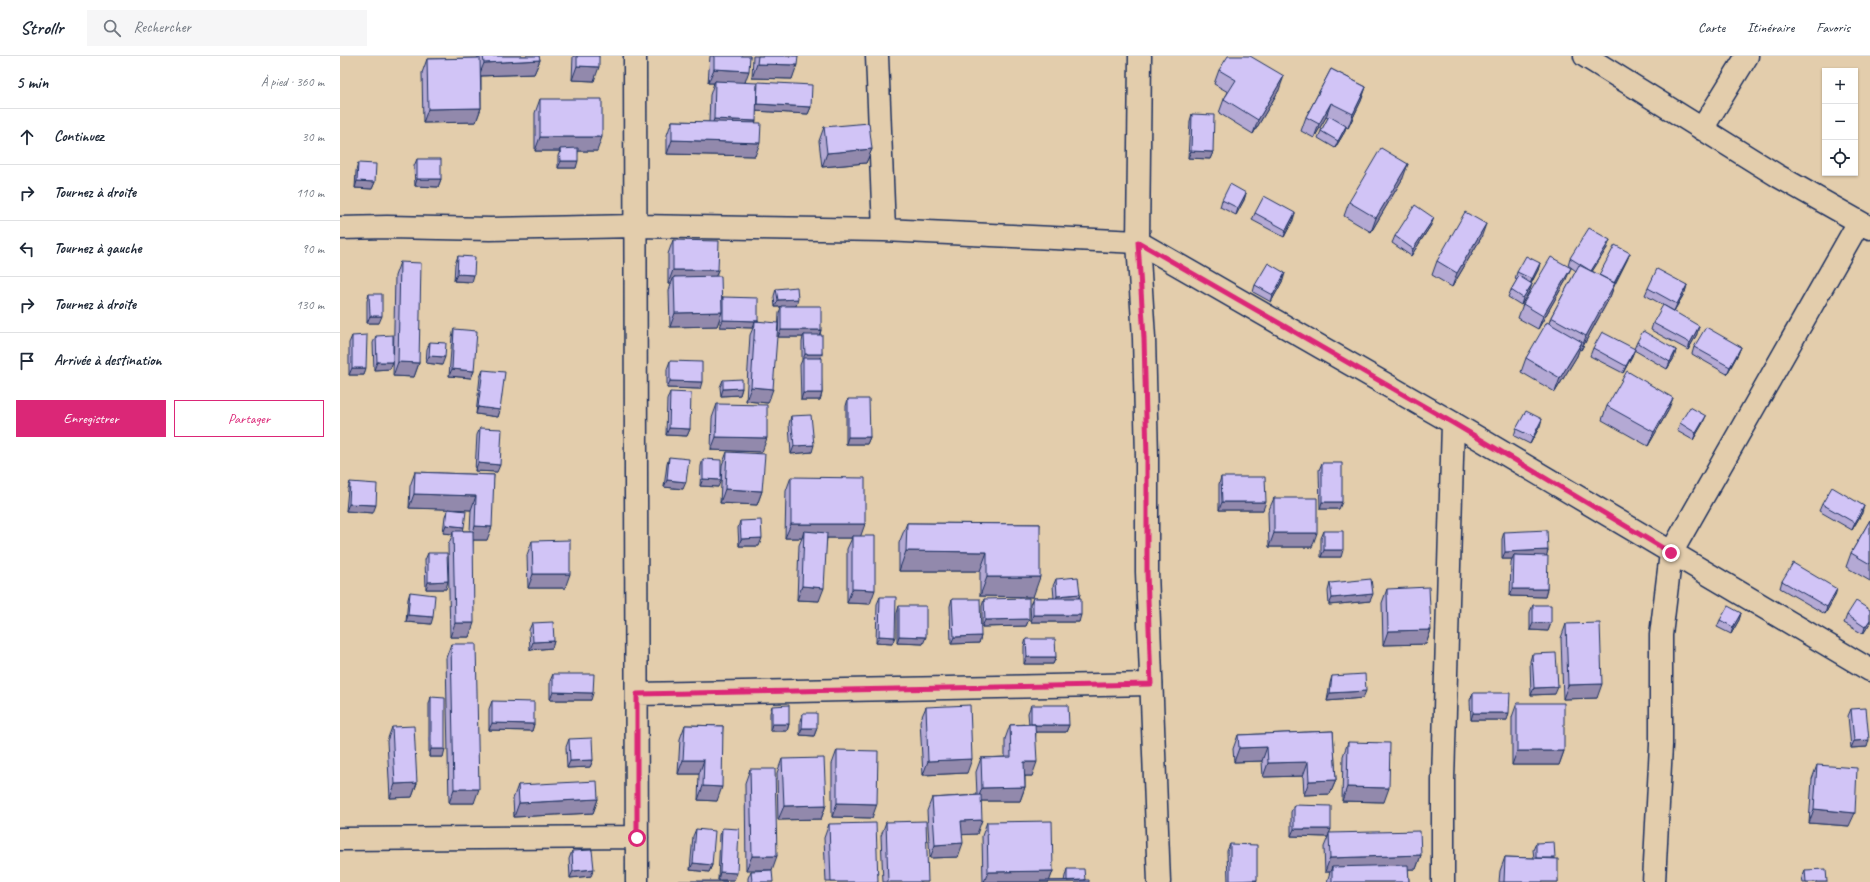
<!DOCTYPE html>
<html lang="fr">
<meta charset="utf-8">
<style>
body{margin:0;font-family:Caveat,sans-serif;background:#f6f6f7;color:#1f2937}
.controls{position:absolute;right:12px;top:12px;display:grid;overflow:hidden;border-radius:0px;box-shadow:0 1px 3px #0004}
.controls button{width:36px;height:36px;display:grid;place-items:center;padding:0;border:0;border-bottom:1px solid #e0e1e3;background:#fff;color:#1f2937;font:20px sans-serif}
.stop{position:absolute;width:12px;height:12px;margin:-9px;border:3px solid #db2777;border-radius:50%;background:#fff}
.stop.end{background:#db2777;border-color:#fff;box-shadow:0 1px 4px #0008}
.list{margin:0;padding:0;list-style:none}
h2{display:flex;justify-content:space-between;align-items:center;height:52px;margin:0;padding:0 16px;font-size:17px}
h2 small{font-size:13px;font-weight:400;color:#747a83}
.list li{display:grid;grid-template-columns:26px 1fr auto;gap:12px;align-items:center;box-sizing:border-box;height:56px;padding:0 16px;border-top:1px solid #e0e1e3}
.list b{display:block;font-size:15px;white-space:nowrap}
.list em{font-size:13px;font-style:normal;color:#747a83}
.actions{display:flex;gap:8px;padding:12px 16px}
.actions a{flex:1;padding:9px 0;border:1px solid #db2777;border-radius:0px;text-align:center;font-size:14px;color:#db2777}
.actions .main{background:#db2777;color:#fff}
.icon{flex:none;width:22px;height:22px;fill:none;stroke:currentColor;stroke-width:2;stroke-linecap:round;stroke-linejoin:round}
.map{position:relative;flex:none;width:1530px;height:826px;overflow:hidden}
header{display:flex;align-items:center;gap:24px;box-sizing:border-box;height:56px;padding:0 20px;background:#fff;border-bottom:1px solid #e0e1e3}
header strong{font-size:19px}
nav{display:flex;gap:22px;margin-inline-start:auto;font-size:14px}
.search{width:280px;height:36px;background:#f6f6f7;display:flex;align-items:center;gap:10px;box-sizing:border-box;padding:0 14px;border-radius:0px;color:#747a83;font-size:15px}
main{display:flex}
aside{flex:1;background:#fff}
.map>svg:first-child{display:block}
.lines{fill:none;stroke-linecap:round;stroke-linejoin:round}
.street-casing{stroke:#1b2f5e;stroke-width:25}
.secondary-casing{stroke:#1b2f5e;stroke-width:25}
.street{stroke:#e3cdac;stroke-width:22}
.secondary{stroke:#e3cdac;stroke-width:22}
.wall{fill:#b4a9d4;stroke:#1b2f5e;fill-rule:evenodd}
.shaded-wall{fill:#9289ac;stroke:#1b2f5e}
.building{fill:#d1c4f6;stroke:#1b2f5e}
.route{stroke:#db2777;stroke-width:5}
</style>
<header>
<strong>Strollr</strong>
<div class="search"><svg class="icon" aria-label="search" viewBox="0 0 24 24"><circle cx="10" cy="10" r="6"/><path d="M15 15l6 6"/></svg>Rechercher</div>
<nav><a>Carte</a><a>Itinéraire</a><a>Favoris</a></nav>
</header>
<main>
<aside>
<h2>5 min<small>À pied · 360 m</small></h2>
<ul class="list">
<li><svg class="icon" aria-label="ahead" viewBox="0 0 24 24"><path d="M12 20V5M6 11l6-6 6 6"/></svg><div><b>Continuez</b></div><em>30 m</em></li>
<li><svg class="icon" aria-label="right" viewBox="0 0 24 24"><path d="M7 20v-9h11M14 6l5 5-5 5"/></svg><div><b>Tournez à droite</b></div><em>110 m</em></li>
<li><svg class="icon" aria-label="left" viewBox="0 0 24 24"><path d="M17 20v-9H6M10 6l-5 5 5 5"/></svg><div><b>Tournez à gauche</b></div><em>90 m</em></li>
<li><svg class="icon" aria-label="right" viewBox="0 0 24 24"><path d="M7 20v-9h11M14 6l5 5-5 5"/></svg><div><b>Tournez à droite</b></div><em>130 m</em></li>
<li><svg class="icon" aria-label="arrive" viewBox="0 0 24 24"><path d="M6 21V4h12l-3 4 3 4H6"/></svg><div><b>Arrivée à destination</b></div></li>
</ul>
<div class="actions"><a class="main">Enregistrer</a><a>Partager</a></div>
</aside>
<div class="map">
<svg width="1530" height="826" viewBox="0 0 1530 826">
<rect width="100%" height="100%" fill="#e3cdac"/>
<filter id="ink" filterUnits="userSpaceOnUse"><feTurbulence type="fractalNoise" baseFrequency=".025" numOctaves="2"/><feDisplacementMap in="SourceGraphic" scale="8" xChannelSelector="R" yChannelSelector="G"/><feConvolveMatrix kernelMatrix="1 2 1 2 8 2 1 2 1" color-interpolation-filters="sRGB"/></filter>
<g filter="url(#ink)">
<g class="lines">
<defs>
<path id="street" d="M295 0 297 826
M537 0 544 174
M1245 0 1438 120 1530 172
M1362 73 1407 0
M0 172 47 171 150 173 296 170 544 174 798 186 1113 367 1530 614
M297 638 811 628
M0 783 297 781
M1103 826V725L1113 367
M1314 826 1321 689V579L1331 497 1519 166"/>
<path id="secondary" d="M800 0 798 186 804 282 807 401V516L819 826"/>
</defs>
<!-- street casing -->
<use href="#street" class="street-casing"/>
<!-- secondary casing -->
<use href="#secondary" class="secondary-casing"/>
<!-- street -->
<use href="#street" class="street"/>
<!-- secondary -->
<use href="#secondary" class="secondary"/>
</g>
<!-- wall -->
<path class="wall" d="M138 0H199L200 4 194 18 141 20V52L136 66 83 67 82 17 87 3 138 2Z
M233 0H259L254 25 232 24Z
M370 0H410L405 27 471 51 468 58 416 55 415 67V100L327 98V79L332 65 369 66 370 39 374 27H368Z
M413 0H458L452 23 412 22Z
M991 13 1026 31 1021 45 1008 72 1006 71 1004 77 995 92 978 82 981 75 988 62 986 61 974 82 961 75 966 61Z
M879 14 939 34 913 78 879 57 884 43 888 36 874 28Z
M200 43 257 95H238L236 112H218V100L220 95H195V57Z
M852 58 873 96 870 103 848 102 850 65Z
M484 71 532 93 526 107 482 111 479 85Z
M77 103 101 123 98 131 75 130 74 110Z
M18 107 35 126 32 133 15 132 16 115Z
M1063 122 1031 176 1004 160 1009 146Z
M906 137 904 144 896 159 880 151 882 144Z
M915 157 953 164 944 181 912 164Z
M1091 169 1071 200 1052 187 1055 180Z
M1141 182 1112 231 1092 219 1097 205Z
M333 184 376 220 381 245 383 241 418 265 428 347 406 345 410 279 413 272 380 271V260L377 270 330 271 329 235 331 228H328V198Z
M1267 192 1252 215 1259 219 1290 197 1287 204 1274 230 1270 241 1241 294 1239 293 1237 300 1215 336 1181 316 1186 302 1209 267 1211 261 1236 215 1228 209 1230 202Z
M118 200 132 226 114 225 115 208Z
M60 206 79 307 74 321 53 320 55 220Z
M1200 207 1198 214 1191 228H1192L1189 236 1181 249 1168 241 1171 234 1177 224 1175 223 1177 216Z
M943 224 931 246 913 236 915 229Z
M1225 226 1198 273 1178 262 1183 248Z
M1347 229 1345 236 1334 255 1305 239 1308 232Z
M436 233 456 250 481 274 480 279 482 298 481 302 482 337 480 344H461L460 309 462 304V286L463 281H438L439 257 441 251H435L434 240Z
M29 238 39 267H27V245Z
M1313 267 1357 278 1348 294 1311 274Z
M114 273 134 315 131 322 109 320 112 281Z
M12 280 24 319H9V287Z
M36 280 50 313 34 314 33 287Z
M90 286 102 309 86 307 87 293Z
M1297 286 1336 294 1334 302 1327 313 1294 294 1292 300 1283 317 1250 300 1253 292 1294 293Z
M1354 291H1401L1398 298 1387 318 1352 298Z
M330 305 360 333 327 332V313Z
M143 314 160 354 158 361 136 358 140 321Z
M383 324 402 332 400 339 381 340 380 331Z
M330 336 350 373 347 380 326 379 327 344Z
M508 343 530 381 527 388H506V350Z
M377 348 422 396 371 394 372 362Z
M1267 350 1328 355 1308 390 1262 364Z
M451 360 472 396 451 398 449 368Z
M1340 367H1363L1353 384 1337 375Z
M1200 370 1190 388 1174 380 1176 373Z
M140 372 157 416 135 415 137 379Z
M387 396 422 435 417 449 380 447 382 409Z
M329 401 343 433 324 431 327 408Z
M363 403 378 431 360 430 361 410Z
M982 407 999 453H980L979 414Z
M75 416 154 419 147 484H133L129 581H110L108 489 113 478 103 477 105 460 108 453 69 452 70 430ZM112 453 131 454 130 475H123Z
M451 421 520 480 530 548 507 547V493L512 482H487L479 545 457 544 459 489 462 482H445L446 435Z
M881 421 923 454H879V428Z
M10 426 33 457 6 455 8 433Z
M934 442 972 491H929L928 456Z
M1482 448 1522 457 1512 474 1479 455Z
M1530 464V525L1506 511 1511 497Z
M400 465 419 490H399L398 472Z
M567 467 700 468 693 541 640 540V515H559V487Z
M984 475 1001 501H981V482Z
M1164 476 1208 494 1206 500 1207 533 1205 541 1170 540 1171 506 1172 503H1162V483Z
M192 485 225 532H188L187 499Z
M88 497 106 533H86L85 504Z
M716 523 740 538 739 542V566H691L690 549 693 542H714L713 530Z
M1442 525 1495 540 1485 558 1440 532Z
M990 527 1030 545 989 549 988 535Z
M1047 533 1091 574 1086 588 1043 589 1042 547Z
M70 536 91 568 66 566 68 543Z
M540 541 552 588 536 587 537 548Z
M612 543 641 580 639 587 611 588 610 550Z
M644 543 689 563 686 570 642 571V550Z
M1193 549 1211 567 1208 575 1190 574V556Z
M559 550 583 588 557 587V557Z
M1530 554V567L1523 578 1504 567 1507 559Z
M1401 557 1399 564 1391 578 1377 571 1380 564Z
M192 567 214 585 212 592 190 594 189 574Z
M1226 568 1257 642 1223 643 1221 582Z
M686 583 716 601 713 608H684V590Z
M111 588 134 747H109L106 602Z
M1192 598 1215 638 1191 639 1190 605Z
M213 618 251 644H210V625Z
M992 620 1023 642 987 645 990 627Z
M1133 637 1167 664H1131L1130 644Z
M91 641 103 701H89V648Z
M152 645 194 668 192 675 149 674V653Z
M1177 647 1224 695 1219 709H1172V661Z
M691 649 729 669 726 676H696L692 720H685V731L680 745H641L637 778H622L618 801 590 802 587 755 592 742 637 739 636 716 641 702 665 701V683L670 669 689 668 688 657Z
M432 650 449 668 447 675H430V657Z
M586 651 627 717 583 719 580 665Z
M1511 653 1527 691 1511 692 1508 660Z
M463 657 477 672 474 680 460 679V664Z
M345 669 383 670 377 745 358 744 359 718H338L340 683Z
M52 671 77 727 72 741 50 742 47 685Z
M993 675 996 724 990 738 964 739 963 720 923 721 922 705 894 706 893 693 898 679Z
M229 683 253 704 250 711 227 712 226 691Z
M1008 686 1044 746 1002 745 1003 700Z
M497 694 532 762 492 761V708Z
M442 703 486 749 481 763 438 764 437 717Z
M1477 709 1509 770 1469 767 1472 723Z
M410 713 437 800 406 814 405 727Z
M178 729 258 743 253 757 174 761 173 743Z
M954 749 991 773 989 777 1081 799 1076 813H1068L1069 826H987L990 816H985L984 791 988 781 951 780V756Z
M546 766 588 826H543L541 780Z
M647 766 713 815 709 825H724L725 820 727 813 745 824 749 826H643L642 780Z
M489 768 538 826H486L484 782Z
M382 772 394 824H378L380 779Z
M356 773 372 809 369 816 350 814 353 780Z
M1196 787 1215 802 1218 826H1159L1160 815 1165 801 1194 802 1193 794Z
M890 788 916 826H888L887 795Z
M232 795 251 820 230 822 229 803Z
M1465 814 1487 826H1463L1462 821Z
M411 815 433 826H408V822Z"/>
<!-- shaded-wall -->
<path class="shaded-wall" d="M200 4 194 18 139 20 144 7Z
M417 8 457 9 452 23 412 22Z
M237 10 259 11 254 25 232 24Z
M374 13 409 15 404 29 375 25 374 27H368Z
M944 20 939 34 913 78 918 64Z
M1026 31 1021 45 1008 72 1013 58Z
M991 47 986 61 974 82 979 68Z
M417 48 471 51 468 58 414 55Z
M141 52 136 66 83 67 88 53Z
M374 63 416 65 411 78 369 77Z
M1006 70 1004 77 995 92 998 85Z
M200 81H262L257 95H221L220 93V95H195Z
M332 84 420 87 415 100 327 98Z
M532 93 526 107 482 111 487 97Z
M851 95 873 96 870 103 848 102Z
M221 105H238L236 112H218Z
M1068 108 1063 122 1031 176 1036 162Z
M77 123H101L98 131 75 130Z
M17 125 35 126 32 133 15 132Z
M906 137 904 144 896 159 898 152Z
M955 157 953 164 944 181 946 174Z
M1094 162 1091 169 1071 200 1073 193Z
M1146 168 1141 182 1112 231 1117 217Z
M1270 184 1267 192 1248 222 1251 215Z
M1290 197 1287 204 1274 230 1270 241 1241 294 1246 280Z
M1200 207 1198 214 1189 231 1192 223Z
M1231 212 1225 226 1198 273 1203 260Z
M333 214H378L373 228 334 221 331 228H328Z
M945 217 943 224 931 246 933 239Z
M117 218 134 219 132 226 114 225Z
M1192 228 1189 236 1181 249 1183 242Z
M1347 229 1345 236 1334 255 1337 248Z
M458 243 456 250 435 251 438 244Z
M382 256 377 270 330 271 335 257Z
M30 260H42L39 267H27Z
M383 264 418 265H415L413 272 380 271Z
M1359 270 1357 278 1348 294 1350 287Z
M441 274H481L478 282 464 279 463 281H438Z
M1242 286 1237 300 1215 336 1220 322Z
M1401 291 1398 298 1387 318 1390 311Z
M1295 293 1292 300 1283 317 1286 310Z
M1336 294 1334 302 1327 313 1330 306Z
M465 298H482L480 305 463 303Z
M89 300 105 301 102 309 86 307Z
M37 306H53L50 313 34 314Z
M58 306 79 307 74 321 53 320Z
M12 312H26L24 319H9Z
M112 313 134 315 131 322 109 320Z
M330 325 362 326 360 333 327 332Z
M411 331 433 333 428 347 406 345Z
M402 332 400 339 381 340 383 333Z
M463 337H482L480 344H461Z
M1333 342 1328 355 1308 390 1314 376Z
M138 351 160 354 158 361 136 358Z
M1366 360 1363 367 1353 384 1356 377Z
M1202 363 1200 370 1190 388 1193 381Z
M329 372 350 373 347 380 326 379Z
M376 381 427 382 422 396 371 394Z
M508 381H530L527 388H506Z
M474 389 472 396 451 398 454 390Z
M138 407 160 409 157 416 135 415Z
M363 423 381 424 378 431 360 430Z
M327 424 346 426 343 433 324 431Z
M385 433 422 435 417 449 380 447Z
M74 438 136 440 131 454 69 452Z
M882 446H926L923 454H879Z
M982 446H1002L999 453H980Z
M9 448 36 449 33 457 6 455Z
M1524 450 1522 457 1512 474 1515 467Z
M451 468H525L520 482 512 480V482H464V475L462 482H445Z
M106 469 124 471 122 479 113 475V478L103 477Z
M135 470 152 471 147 484H130Z
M934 477H977L972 491H929Z
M422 482 419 490H399L401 483Z
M984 494H1003L1001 501H981Z
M1208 494 1206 502 1174 499 1172 503H1162L1165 496Z
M566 495 647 496 640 515H559Z
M193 518H230L225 532H188Z
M647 521H700L693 541 640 540Z
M108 525 106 533H86L88 526Z
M462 530 484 532 479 545 457 544Z
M512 533 535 534 530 548 507 547Z
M1173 533H1207L1205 541 1170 540Z
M1497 533 1495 540 1485 558 1487 551Z
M740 538 737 546 715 547 717 540Z
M1033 538 1030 545 989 549 992 542Z
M1401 557 1399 564 1391 578 1393 571Z
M68 559 93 561 91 568 66 566Z
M693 559H741L739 566H691Z
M689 563 686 570 642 571 645 564Z
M1530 564V567L1523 578 1525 571Z
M115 567H134L129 581H110Z
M1193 567H1211L1208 575 1190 574Z
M1091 574 1086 588 1043 589 1048 575Z
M539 580 555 581 552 588 536 587Z
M559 580 586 581 583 588 557 587Z
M641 580 639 587 611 588 614 581Z
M214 585 212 592 190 594 193 586Z
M687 601H716L713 608H684Z
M1262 628 1257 642 1223 643 1228 629Z
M1218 631 1215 638 1191 639 1194 632Z
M1026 635 1023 642 987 645 990 637Z
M213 636 253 637 251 644H210Z
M1133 657H1169L1167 664H1131Z
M152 667 194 668 192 675 149 674Z
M432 668H449L447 675H430Z
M691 669H729L726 676H689Z
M462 672H477L474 680 460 679Z
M1529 684 1527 691 1511 692 1514 685Z
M927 691 922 705 894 706 899 692Z
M91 693H105L103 701H89Z
M1177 695H1224L1219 709H1172Z
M632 703 627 717 583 719 588 705Z
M253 704 250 711 227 712 230 705Z
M343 704H364L359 718H338Z
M684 706H697L692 720H679Z
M968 706 963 720 923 721 928 707Z
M996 724 990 738 964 739 969 725Z
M77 727 72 741 50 742 55 728Z
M363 730 382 731 377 745 358 744Z
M685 731 680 745H637L642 732Z
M1007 731 1049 732 1044 746 1002 745Z
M114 733H139L134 747H109Z
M258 743 253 757 174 761 179 747Z
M497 747 537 748 532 762 492 761Z
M486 749 481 763 438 764 444 750Z
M1474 753 1515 757 1509 770 1469 767Z
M642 764 637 778 616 779 621 765Z
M954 773H991L988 781 951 780Z
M623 787 618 801 590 802 595 789Z
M1081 799 1076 813 992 815V811L990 816H985L990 802Z
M412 800H437L432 814H406Z
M353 807 372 809 369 816 350 814Z
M254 813 251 820 230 822 233 815Z
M713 815 709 826H644L648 816Z
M380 816 397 817 394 824H378Z
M917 824 916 826H890V825Z"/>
<!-- building -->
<path class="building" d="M143 0H199L200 4 144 7Z
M237 0H259V11L237 10Z
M374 0H410L409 15 374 13Z
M418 0H458L457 9 417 8Z
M888 0H910L944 20 918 64 884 43 896 24 879 14Z
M140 2 141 52 88 53 87 3Z
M991 13 1026 31 1013 58 991 47 979 68 966 61Z
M375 25 417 27 416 65 374 63Z
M418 26 472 29 471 51 417 48Z
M200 43H262V81H200Z
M852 58 874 59 873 96 851 95Z
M989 60 1006 70 998 85 981 75Z
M332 65 421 67 420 87 332 84Z
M529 67 532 93 487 97 484 71Z
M238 92V105H221L220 93Z
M1041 92 1068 108 1036 162 1009 146Z
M77 103H101V123H77Z
M18 107 36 108 35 126 17 125Z
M890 128 906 137 898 152 882 144Z
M924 140 955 157 946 174 915 157Z
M1075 149 1094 162 1073 193 1055 180Z
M1125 156 1146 168 1117 217 1097 205Z
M1249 172 1270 184 1251 215 1230 202Z
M333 184 379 185 378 214H333Z
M1275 189 1290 197 1274 227 1259 219Z
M118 200 135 201 134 219 117 218Z
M1186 200 1200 207 1192 223 1177 216Z
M1211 201 1231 212 1203 260 1183 248Z
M60 206 81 207 79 307 58 306Z
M928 207 945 217 933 239 915 229Z
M1239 209 1275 227 1246 280 1211 261Z
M1317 213 1347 229 1337 248 1308 232Z
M381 220 382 256 335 257 334 221Z
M1179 220 1192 228 1183 242 1171 234Z
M457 231 458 243 438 244 436 233Z
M29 238H42V260H30Z
M383 241 418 242V265L383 264Z
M1323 249 1359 270 1350 287 1313 267Z
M441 250H481V274H441Z
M415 265 438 267 433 333 411 331Z
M1207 266 1242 286 1220 322 1186 302Z
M1366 271 1401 291 1390 311 1354 291Z
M114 273 137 275 134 315 112 313Z
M1303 275 1336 294 1330 306 1297 286Z
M1262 276 1295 293 1286 310 1253 292Z
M27 279 26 312H12V280Z
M53 279V306H37L36 280Z
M464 279H482V298H465Z
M90 286 106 287 105 301 89 300Z
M463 302H482V337H463Z
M330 305 362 306V326L330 325Z
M143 314 165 316 160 354 138 351Z
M1287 315 1333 342 1314 376 1267 350Z
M402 323V332L383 333V324Z
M330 336 351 337 350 373 329 372Z
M508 343H529L530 381H508Z
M377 348 427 349V382L376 381Z
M1350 351 1366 360 1356 377 1340 367Z
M1186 355 1202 363 1193 381 1176 373Z
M471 359 474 389 454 390 451 360Z
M140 372 162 373 160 409 138 407Z
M387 396 425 398 422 435 385 433Z
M329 401 349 403 346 426 327 424Z
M363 403 381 404V424L363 423Z
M982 407H1002V446H982Z
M75 416 154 419 152 471 135 470 136 440 74 438Z
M451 421 525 422V468H451Z
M881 421H925L926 446H882Z
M10 426 37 428 36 449 9 448Z
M1492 431 1524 450 1515 467 1482 448Z
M934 442H977V477H934Z
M108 453 126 455 124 471 106 469Z
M421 464 422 482 401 483 400 465Z
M1530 464V508L1511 497Z
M567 467 700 468V521H647V496L566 495Z
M1207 474 1208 494 1165 496 1164 476Z
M113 475H133L134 567H115Z
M464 475 487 477 484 532 462 530Z
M984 475H1003V494H984Z
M512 480H535V534L512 533Z
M230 484V518H193L192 485Z
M88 497H107L108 525 88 526Z
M1174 499 1208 500 1207 533H1173Z
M1453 507 1497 533 1487 551 1442 525Z
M738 521 740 538 717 540 716 523Z
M1031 523 1033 538 992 542 990 527Z
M1089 531 1091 574 1048 575 1047 533Z
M70 536 95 539 93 561 68 559Z
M540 541H556L555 581 539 580Z
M689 542V563L645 564 644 543Z
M693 542H741V559H693Z
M612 543H640L641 580 614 581Z
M1516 545 1530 554V564L1525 571 1507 559Z
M1193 549H1211V567H1193Z
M559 550H586V581L559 580Z
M1388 550 1401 557 1393 571 1380 564Z
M213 566 214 585 193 586 192 567Z
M1260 567 1262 628 1228 629 1226 568Z
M686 583H715L716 601H687Z
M111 588H136L139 733H114Z
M1216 597 1218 631 1194 632 1192 598Z
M213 618H254L253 637 213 636Z
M1025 618 1026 635 990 637 992 620Z
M1133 637H1170L1169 657H1133Z
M91 641 105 642V693H91Z
M152 645 194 646V668L152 667Z
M1177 647H1224V695H1177Z
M449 649V668H432V650Z
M630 649 632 703 588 705 586 651Z
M691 649H728L729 669H695V668H691Z
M1526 652 1529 684 1514 685 1511 653Z
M463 657H477V672H462Z
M695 668 697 706H684L685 731 642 732 641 702 671 701 670 669Z
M345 669 383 670 382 731 363 730 364 704H343Z
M74 670 77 727 55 728 52 671Z
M993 675 996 724 969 725 968 706 928 707 927 691 899 692 898 679Z
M252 682 253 704 230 705 229 683Z
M1008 686 1050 687 1049 732 1007 731Z
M497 694 538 695 537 748 497 747Z
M484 702 486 749 444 750 442 703Z
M1477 709 1517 712 1515 757 1474 753Z
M410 713H435L437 800H412Z
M257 725 258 743 179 747 178 729Z
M641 739 642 764 621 765 623 787 595 789 592 742Z
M954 749 991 750V773H954Z
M586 765 588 826H548L546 766Z
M712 765 713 815 648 816 647 766Z
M536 767 538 826H491L489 768Z
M382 772 399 773 397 817 380 816Z
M356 773 375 775 372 809 353 807Z
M1080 775 1081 799 990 802 989 777Z
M1214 786 1215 802H1196V787Z
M890 788 917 789V824L890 825Z
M252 794 254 813 233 815 232 795Z
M1165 801 1218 803V826H1164Z
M1068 809 1069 826H992V811Z
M727 813H744L745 824 727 825Z
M1486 813 1487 826H1466L1465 814Z
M432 814 433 826H412L411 815Z
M749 824V826H700V825Z
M339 825H386L387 826H339Z"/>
</g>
<g class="lines" filter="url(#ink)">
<!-- route -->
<path class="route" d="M297 782V638L811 628 807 516V401L804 282 798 186 1113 367 1331 497"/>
</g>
</svg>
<div class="controls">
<button>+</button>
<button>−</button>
<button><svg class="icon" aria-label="locate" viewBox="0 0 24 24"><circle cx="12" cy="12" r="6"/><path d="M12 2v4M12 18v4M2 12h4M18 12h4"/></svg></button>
</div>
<div class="stop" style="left:297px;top:782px"></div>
<div class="stop end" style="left:1331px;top:497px"></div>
</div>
</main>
